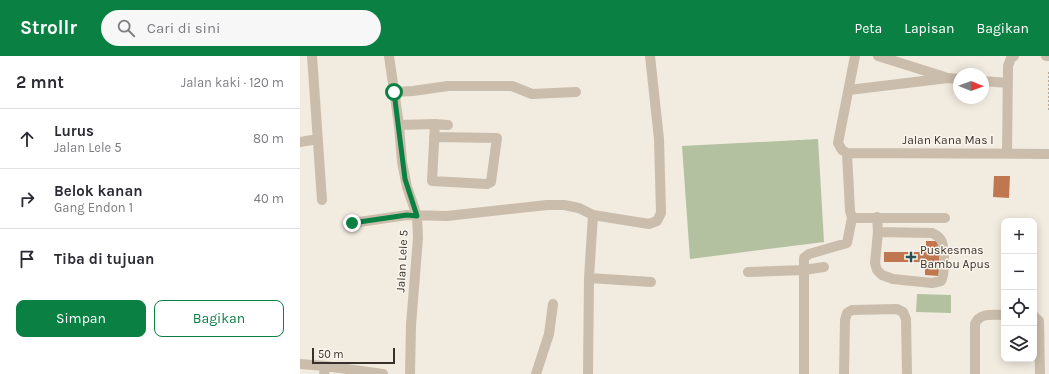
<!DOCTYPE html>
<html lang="id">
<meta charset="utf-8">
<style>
body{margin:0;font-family:Karla,sans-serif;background:#f7f7f7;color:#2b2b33}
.controls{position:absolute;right:12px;bottom:12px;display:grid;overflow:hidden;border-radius:8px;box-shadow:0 2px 10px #0003}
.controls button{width:36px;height:36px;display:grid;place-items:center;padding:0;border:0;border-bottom:1px solid #e1e1e2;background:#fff;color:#2b2b33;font:20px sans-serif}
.compass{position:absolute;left:653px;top:12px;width:36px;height:36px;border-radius:50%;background:#fff;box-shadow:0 2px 10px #0003;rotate:91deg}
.scale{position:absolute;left:12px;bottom:10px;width:83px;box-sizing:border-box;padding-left:4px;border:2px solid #38302b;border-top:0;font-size:11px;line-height:14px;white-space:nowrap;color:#38302b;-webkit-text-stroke:3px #faf5ec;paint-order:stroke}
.stop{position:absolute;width:12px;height:12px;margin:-9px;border:3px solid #0b8043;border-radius:50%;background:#fff}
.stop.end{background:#0b8043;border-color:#fff;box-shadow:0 1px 4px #0008}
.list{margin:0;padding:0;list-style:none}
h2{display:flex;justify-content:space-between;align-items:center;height:52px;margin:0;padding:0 16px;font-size:17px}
h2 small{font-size:13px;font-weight:400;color:#7c7c81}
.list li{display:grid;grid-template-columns:26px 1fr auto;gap:12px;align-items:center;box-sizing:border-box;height:60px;padding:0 16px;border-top:1px solid #e1e1e2}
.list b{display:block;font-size:15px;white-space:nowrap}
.list p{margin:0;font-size:13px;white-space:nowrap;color:#7c7c81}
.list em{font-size:13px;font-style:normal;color:#7c7c81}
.actions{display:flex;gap:8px;padding:12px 16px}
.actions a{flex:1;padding:9px 0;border:1px solid #0b8043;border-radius:8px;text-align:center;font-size:14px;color:#0b8043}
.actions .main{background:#0b8043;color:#fff}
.icon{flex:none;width:22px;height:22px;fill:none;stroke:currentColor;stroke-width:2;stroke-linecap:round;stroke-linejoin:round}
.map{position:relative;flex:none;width:749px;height:318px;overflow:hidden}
header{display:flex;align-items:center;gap:24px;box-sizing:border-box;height:56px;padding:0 20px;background:#0b8043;color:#fff}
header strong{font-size:19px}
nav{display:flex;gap:22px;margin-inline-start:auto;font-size:14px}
.search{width:280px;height:36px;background:#f7f7f7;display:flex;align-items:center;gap:10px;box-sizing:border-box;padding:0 14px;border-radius:22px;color:#7c7c81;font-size:15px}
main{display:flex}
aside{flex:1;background:#fff}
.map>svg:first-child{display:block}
.green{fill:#b3c1a0}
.building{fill:#c07750}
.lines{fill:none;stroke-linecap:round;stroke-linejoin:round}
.path{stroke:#b6a796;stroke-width:2;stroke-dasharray:2 2;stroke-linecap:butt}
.minor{stroke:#cabdac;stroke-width:10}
.route{stroke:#0b8043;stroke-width:5}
.poi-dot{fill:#224f58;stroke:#faf5ec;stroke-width:1.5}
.labels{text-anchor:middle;stroke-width:3;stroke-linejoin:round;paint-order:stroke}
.street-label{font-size:12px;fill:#38302b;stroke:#faf5ec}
.poi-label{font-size:12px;fill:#38302b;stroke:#faf5ec;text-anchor:start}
</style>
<header>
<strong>Strollr</strong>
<div class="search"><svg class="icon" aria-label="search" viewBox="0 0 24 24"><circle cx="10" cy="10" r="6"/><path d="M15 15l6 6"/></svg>Cari di sini</div>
<nav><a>Peta</a><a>Lapisan</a><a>Bagikan</a></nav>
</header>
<main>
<aside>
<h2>2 mnt<small>Jalan kaki · 120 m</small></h2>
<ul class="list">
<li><svg class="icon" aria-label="ahead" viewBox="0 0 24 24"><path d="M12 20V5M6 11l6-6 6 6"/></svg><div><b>Lurus</b><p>Jalan Lele 5</p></div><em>80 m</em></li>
<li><svg class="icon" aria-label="right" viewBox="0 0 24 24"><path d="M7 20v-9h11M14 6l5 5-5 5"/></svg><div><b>Belok kanan</b><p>Gang Endon 1</p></div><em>40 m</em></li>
<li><svg class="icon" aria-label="arrive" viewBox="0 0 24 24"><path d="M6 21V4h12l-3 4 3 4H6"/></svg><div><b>Tiba di tujuan</b></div></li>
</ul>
<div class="actions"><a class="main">Simpan</a><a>Bagikan</a></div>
</aside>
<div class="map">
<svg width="749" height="318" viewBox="0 0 749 318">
<rect width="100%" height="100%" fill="#f2ebe0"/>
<!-- green -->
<path class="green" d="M518 83 524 186 390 203 382 90Z
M617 238 651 239V257L616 256Z"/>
<!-- building -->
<path class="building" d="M694 120H710L709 142 693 141Z
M626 185H639V220L625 219V206H584V196H626Z"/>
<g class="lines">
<!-- path -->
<path class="path" d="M749 16V56"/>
<!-- minor -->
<path class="minor" d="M12 0 22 144
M89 0 99 69 102 106 107 131 117 160 118 182 111 269 110 318
M555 0 538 87 542 94 547 97 749 98
M578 0 645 21
M746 0H749
M683 25 708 27
M549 34 648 22 659 23
M95 36 113 35 148 30H212L232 38 276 36
M99 69 135 68
M134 81 197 82 191 126 187 128 132 125 135 68 148 69
M0 86 18 83
M707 97 708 10 711 2 714 0
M293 159 289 222 351 226
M577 161 578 176 575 207 577 214 582 219 593 223 632 227 641 225C645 219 645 191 641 184 639 180 636 179 632 177L578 176
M552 162H645
M52 167 107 159 147 160 247 149H264L279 152 293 159 349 168 357 165 361 157 359 83 350 0
M448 216 504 214 524 211
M734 260 739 265 740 318
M0 308 25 310
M24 318 25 310 83 318
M236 318 249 278 253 248
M288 318 289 222
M504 318V202L509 198 547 187 552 162 550 155 547 97
M544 318 545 264 547 257 552 254 597 253 603 256 606 263 607 318
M675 318V268C680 256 693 259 704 259"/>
</g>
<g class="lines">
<!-- route -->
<path class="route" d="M52 167 107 159 117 160 105 123 94 36"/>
</g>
<!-- markers -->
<path class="poi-dot" d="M609 195h4v4h4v4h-4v4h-4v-4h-4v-4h4z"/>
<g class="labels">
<!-- street labels -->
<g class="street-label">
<text x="648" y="88">Jalan Kana Mas I</text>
<text transform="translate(102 205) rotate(-87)" y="4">Jalan Lele 5</text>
</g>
<!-- poi labels -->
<g class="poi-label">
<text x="620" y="198">Puskesmas<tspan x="620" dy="14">Bambu Apus</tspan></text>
</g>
</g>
</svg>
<div class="controls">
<button>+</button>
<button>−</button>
<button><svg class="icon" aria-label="locate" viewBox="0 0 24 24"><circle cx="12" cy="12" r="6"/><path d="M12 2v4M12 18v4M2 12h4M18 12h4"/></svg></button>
<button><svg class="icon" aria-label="layers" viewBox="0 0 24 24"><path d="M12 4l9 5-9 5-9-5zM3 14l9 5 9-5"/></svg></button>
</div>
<svg class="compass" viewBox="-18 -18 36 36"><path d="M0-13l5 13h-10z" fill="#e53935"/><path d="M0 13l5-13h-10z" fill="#7c7c81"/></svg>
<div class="scale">50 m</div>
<div class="stop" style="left:94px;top:36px"></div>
<div class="stop end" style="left:52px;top:167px"></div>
</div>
</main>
